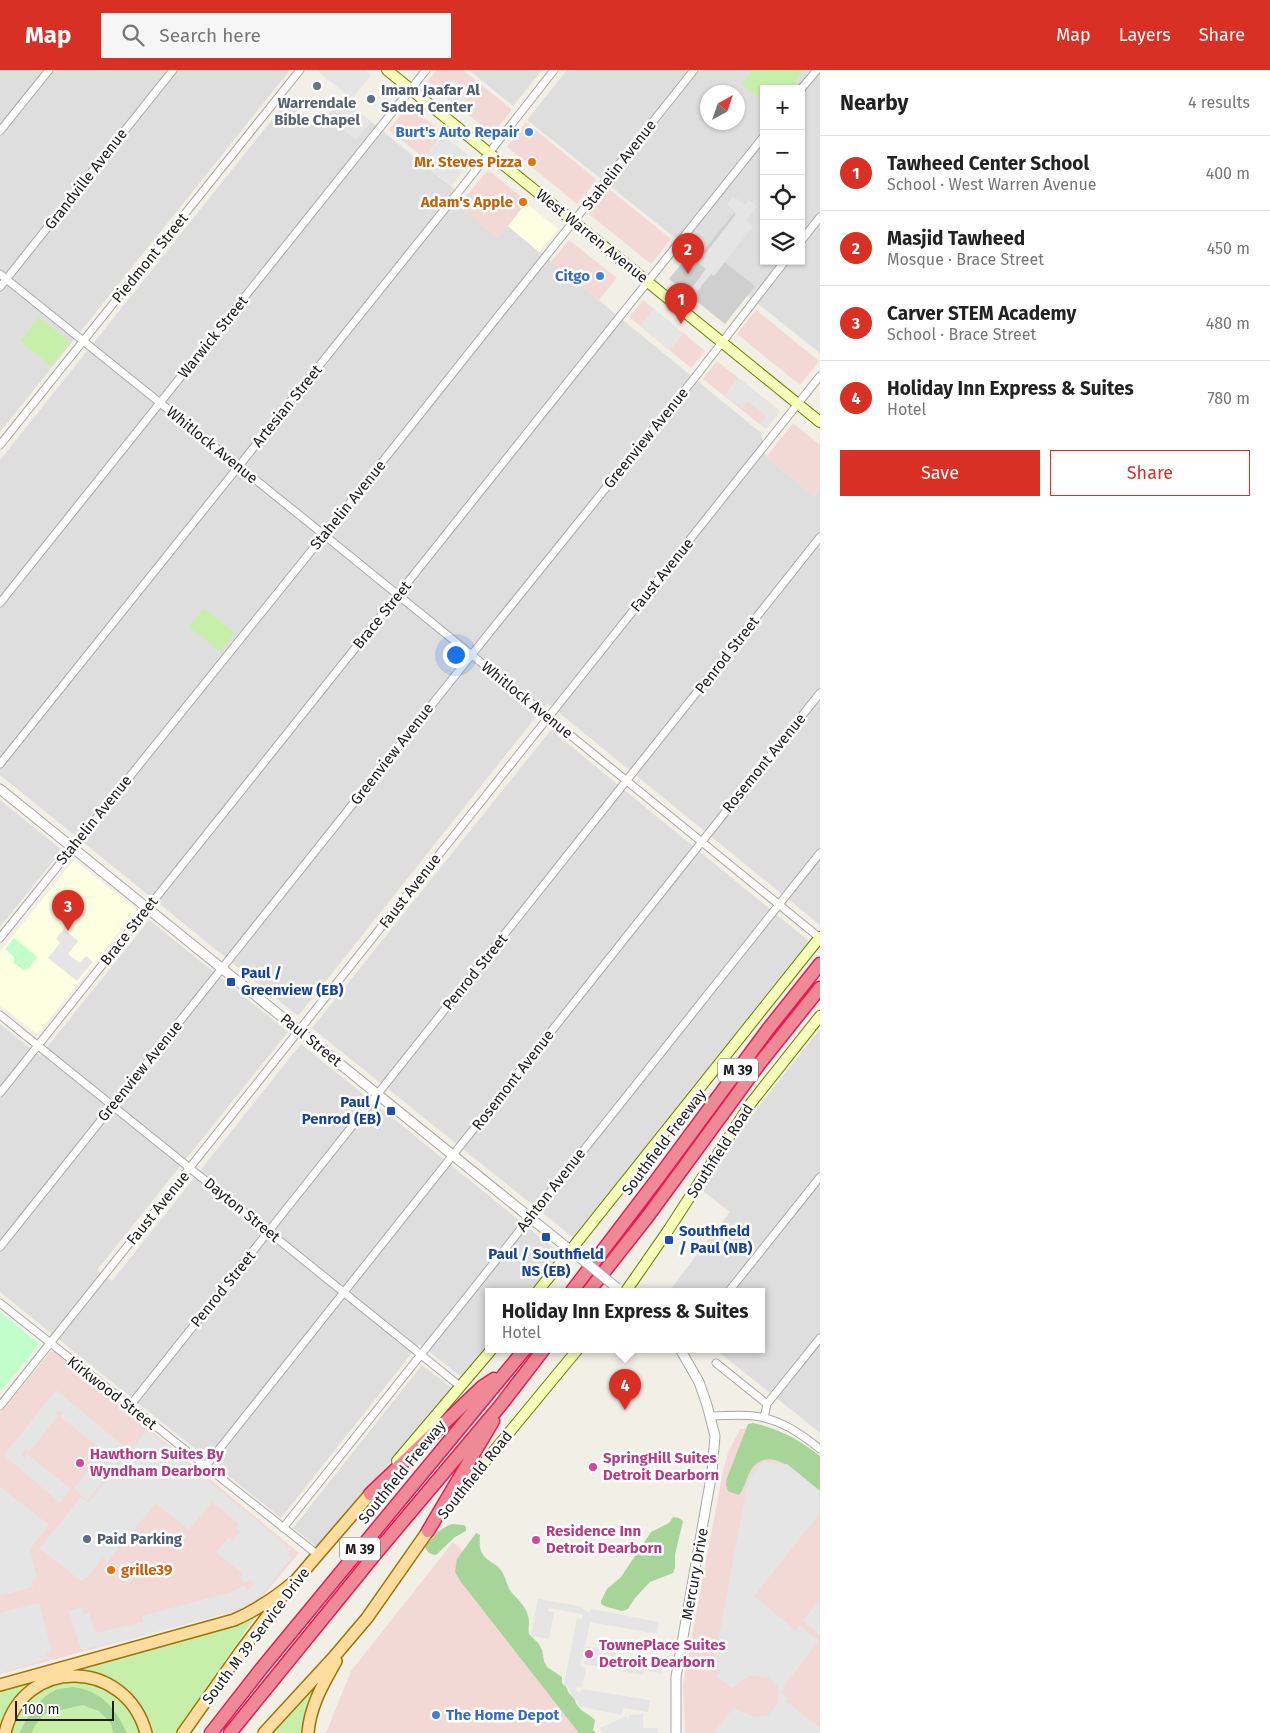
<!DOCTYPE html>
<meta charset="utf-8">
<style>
body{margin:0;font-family:"Fira Sans",sans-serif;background:#f6f6f6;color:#222}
.controls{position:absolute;right:15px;top:15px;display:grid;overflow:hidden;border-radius:0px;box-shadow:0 1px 4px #0004}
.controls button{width:45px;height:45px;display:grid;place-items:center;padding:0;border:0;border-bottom:1px solid #e0e0e0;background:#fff;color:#222;font:25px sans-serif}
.compass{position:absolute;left:700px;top:15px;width:45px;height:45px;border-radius:50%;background:#fff;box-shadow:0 1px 4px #0004;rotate:40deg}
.scale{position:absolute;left:15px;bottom:12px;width:99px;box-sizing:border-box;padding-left:5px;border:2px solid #212121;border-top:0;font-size:14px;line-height:18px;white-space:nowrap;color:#212121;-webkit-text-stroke:4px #fff;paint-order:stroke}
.you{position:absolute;left:455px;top:584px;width:18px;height:18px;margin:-12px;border:4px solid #fff;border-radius:50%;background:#1a73e8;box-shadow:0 0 0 8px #1a73e833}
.badge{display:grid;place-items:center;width:32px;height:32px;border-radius:50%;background:#d93025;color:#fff;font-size:16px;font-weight:700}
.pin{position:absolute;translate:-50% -41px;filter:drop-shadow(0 1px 2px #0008)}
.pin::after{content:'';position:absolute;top:26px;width:18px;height:15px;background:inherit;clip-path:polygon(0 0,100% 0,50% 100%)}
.popup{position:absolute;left:485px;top:1218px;width:280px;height:65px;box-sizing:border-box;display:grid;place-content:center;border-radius:0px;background:#fff;filter:drop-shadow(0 1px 4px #0005);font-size:16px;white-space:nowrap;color:#767676}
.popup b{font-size:19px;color:#222}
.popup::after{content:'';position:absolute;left:50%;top:100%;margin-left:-10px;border:10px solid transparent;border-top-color:#fff}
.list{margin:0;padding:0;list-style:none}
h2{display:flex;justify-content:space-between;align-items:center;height:65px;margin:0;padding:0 20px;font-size:21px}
h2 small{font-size:16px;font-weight:400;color:#767676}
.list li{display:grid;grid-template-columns:32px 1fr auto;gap:15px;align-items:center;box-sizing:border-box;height:75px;padding:0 20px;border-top:1px solid #e0e0e0}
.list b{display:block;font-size:19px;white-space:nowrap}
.list p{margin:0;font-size:16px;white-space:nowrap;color:#767676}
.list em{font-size:16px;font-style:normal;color:#767676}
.actions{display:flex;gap:10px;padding:15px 20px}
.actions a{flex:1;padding:11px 0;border:1px solid #d93025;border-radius:0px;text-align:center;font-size:18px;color:#d93025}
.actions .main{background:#d93025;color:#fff}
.icon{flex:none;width:28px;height:28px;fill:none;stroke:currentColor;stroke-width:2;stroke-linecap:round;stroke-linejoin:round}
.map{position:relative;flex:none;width:820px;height:1663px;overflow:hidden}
header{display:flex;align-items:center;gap:30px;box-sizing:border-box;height:70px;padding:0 25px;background:#d93025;color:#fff}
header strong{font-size:24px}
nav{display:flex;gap:28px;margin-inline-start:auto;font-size:18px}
.search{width:350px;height:45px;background:#f6f6f6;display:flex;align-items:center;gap:12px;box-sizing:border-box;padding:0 18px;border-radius:0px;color:#767676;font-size:19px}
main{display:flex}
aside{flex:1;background:#fff}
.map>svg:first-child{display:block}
.residential{fill:#dfdede;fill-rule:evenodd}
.commercial{fill:#f3d9d6}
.education{fill:#fdffe3}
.religious{fill:#cfcfcf}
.grass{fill:#c8efaa}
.forest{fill:#a7d499}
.park{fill:#c2fecb}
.parking{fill:#e5e5e5}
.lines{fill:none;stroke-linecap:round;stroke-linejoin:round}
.minor-casing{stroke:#a8a8a8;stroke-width:9}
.tertiary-casing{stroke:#a8a8a8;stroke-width:11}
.secondary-casing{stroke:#6a8000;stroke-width:12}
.primary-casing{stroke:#9e7400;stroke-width:14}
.motorway-casing{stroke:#e91b55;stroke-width:15}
.minor{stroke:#fff;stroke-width:7}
.tertiary{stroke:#fff;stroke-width:9}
.secondary{stroke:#f6feb9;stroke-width:10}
.primary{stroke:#ffdc9f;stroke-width:11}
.motorway{stroke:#ee8a96;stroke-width:12}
.tertiary-bridge-casing{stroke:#a8a8a8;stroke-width:11;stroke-linecap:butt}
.tertiary-bridge{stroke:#fff;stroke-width:9}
.worship-dot{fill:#6b7280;stroke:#fff;stroke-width:2}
.service-dot{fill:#5c6f8a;stroke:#fff;stroke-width:2}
.shop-dot{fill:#3f7fe0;stroke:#fff;stroke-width:2}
.food-dot{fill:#e8710a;stroke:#fff;stroke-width:2}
.transit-dot{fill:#1a4fb4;stroke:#fff;stroke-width:2}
.hotel-dot{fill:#d1479c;stroke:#fff;stroke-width:2}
.labels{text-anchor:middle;stroke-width:5;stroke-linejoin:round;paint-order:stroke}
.shield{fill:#fff;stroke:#646464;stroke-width:1}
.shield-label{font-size:14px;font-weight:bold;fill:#212121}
.service-label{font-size:15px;font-weight:bold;fill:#4e5e75;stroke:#fff;text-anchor:start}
.worship-label{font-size:15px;font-weight:bold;fill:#5b616d;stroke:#fff}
.shop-label{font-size:15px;font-weight:bold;fill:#366cbe;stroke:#fff;text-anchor:end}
.food-label{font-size:15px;font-weight:bold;fill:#c56008;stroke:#fff;text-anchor:end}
.street-label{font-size:15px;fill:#212121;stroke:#fff}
.transit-label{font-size:15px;font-weight:bold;fill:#164399;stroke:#fff;text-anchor:start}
.hotel-label{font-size:15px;font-weight:bold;fill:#b23c85;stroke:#fff;text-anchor:start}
</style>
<header>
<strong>Map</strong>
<div class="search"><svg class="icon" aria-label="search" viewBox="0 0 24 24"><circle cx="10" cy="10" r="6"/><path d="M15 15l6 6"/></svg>Search here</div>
<nav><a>Map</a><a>Layers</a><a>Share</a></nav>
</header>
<main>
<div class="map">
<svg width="820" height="1663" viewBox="0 0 820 1663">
<rect width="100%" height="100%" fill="#f2efe7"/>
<!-- residential -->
<path class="residential" d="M0 0H290L0 362Z
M469 0H542L513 36Z
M567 0H820V283L527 50ZM764 19H801V191H764ZM708 22H738V52H708Z
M342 28 465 128 459 136 498 168 508 156 761 363 766 387 814 426 820 419V855L547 633 298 946 0 705V390L287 31 319 56Z
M551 660 809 871 575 1169 312 958Z
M0 730 62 780 0 857Z
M149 850 288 962 97 1200 112 1211 301 974 561 1184 531 1221H489V1275L463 1308 419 1274 281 1448 0 1222V954L40 986Z
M820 959V1363L715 1279H761V1221H669L730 1142 703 1121 748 1050Z
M422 1295 453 1319 317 1477 293 1458Z"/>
<!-- commercial -->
<path class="commercial" d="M437 0H463L512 40 492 64 427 12Z
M408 35 443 63 424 88 389 60Z
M526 52 597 110 577 134 507 77Z
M488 100 528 132 498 168 458 136Z
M609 119 671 169 651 194 589 144Z
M569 170 617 208 599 230 551 192Z
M643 230 705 281 691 298 629 247Z
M756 240 819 291 800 315 737 264Z
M717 291 780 341 766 359 703 309Z
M793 353 820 375V419L814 426 766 387Z
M55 1281 299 1483 261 1528 238 1540 0 1604V1343L50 1282Z
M757 1357 820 1394V1663H685L683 1614 723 1401 728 1383 740 1359Z
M453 1472 466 1484 580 1663H326L351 1601Z"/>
<!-- education -->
<path class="education" d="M526 133 558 159 539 182 508 156Z
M74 790 137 840 37 964 0 935V882Z"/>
<!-- religious -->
<path class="religious" d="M734 143 751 156 723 191 755 216 725 254 669 209 693 180 700 185Z"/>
<!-- grass -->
<path class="grass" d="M753 0H804L790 19H764V32L741 14Z
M39 247 70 272 51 296 20 271Z
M204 538 235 563 220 582 189 557Z
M255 1547 176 1663H150L146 1648 138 1636 120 1617 50 1607 0 1663V1622L22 1612 198 1564Z
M320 1609 305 1663H272Z
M79 1611C113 1618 129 1629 141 1663H11C13 1657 14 1650 17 1644 31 1621 54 1614 79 1611Z"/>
<!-- forest -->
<path class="forest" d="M753 1353C778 1358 800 1370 820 1386V1422C805 1410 775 1376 755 1395 746 1403 747 1415 739 1425L728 1421 726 1415 727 1408 748 1354Z
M673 1447 679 1448 683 1451 675 1485V1498L673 1503 650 1512 635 1528 628 1539 622 1541 607 1537 601 1534V1531L607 1519 621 1507 651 1462 669 1453Z
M452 1454 464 1455 466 1457V1461L455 1467 436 1485C431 1485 427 1482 425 1477 432 1467 440 1458 452 1454Z
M476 1463 480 1465C479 1476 479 1484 491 1492 494 1494 497 1495 500 1499 505 1504 507 1517 512 1523 520 1532 529 1539 529 1553 529 1556 528 1560 529 1564L539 1574 542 1580 544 1591 547 1597 562 1607V1613L567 1618 568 1622 575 1630C577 1640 588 1643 595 1650L593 1660 596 1663H579L461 1512 455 1502 457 1489Z
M73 1617C102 1621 115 1638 127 1663H113L111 1653 99 1641 82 1635 44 1644 34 1657 32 1663H20C25 1649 39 1628 54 1621 59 1618 68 1618 73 1617Z"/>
<!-- park -->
<path class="park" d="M14 868 37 887 28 899 24 900 14 893V887L5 879Z
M0 1242 39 1274 0 1322Z"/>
<!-- parking -->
<path class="parking" d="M316 0H364L371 5 352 29Z
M453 9 472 23 460 39 442 24Z
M344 30 371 52 356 70 335 53 341 46 335 42Z
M443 65 473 89 451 116 421 91Z
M733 126 745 135 749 130 757 136 746 151 753 156 714 206 711 204 693 227 688 223 706 199 692 188 698 180 705 184 737 143 727 135Z
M654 239 683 263 670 280 640 256Z
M738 308 780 342 766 358 760 354 765 348V345L748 331 742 338 725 325Z
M64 859 78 871 68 884 80 893 86 886 93 892 77 911 48 888 60 873 56 869Z
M56 1320 128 1380 87 1431 74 1418 102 1384 106 1387 108 1380 106 1378 104 1382 60 1346 63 1342 60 1341 55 1343 58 1346 29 1382 25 1379 22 1386 24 1388 27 1384 71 1419 60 1433 4 1385Z
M147 1360 291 1479 288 1484 292 1487 260 1527 238 1539 149 1564 81 1580 69 1541 82 1537 84 1544 89 1543 95 1563 143 1552 142 1546 231 1522 245 1515 247 1520 250 1519 255 1513 249 1509 246 1513 240 1508 243 1504 216 1482 228 1468 233 1471 240 1462 236 1458 239 1454 212 1432 189 1460 156 1433 107 1492 103 1488 88 1506 81 1511 42 1480 41 1477 81 1427 88 1433Z
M762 1393 787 1394 820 1421V1443L754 1526 795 1560 800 1556 819 1571 785 1614 786 1615 781 1622 788 1628 786 1631 820 1658V1663H714L734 1637 739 1641 754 1647 768 1645 778 1633V1617L768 1607 751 1605 732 1618 717 1606 721 1601 715 1595V1588L748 1410Z
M0 1417 49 1455 30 1479 37 1508 32 1512 33 1517 0 1526Z
M538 1529 579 1536 586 1541 589 1544 591 1539 659 1552 657 1564 590 1552 585 1576 615 1582V1587L663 1596 661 1603 644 1600 643 1605 584 1594 585 1589 582 1588 580 1596 586 1598 582 1618 577 1617 576 1619 580 1624 582 1619 650 1630 648 1642 623 1638 621 1645 579 1636V1632L573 1628 570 1622V1618L564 1615 577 1548 582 1549 583 1546 581 1544 549 1538 548 1541 554 1542 549 1569 531 1566Z
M820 1530V1565L803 1551Z
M39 1533 52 1582 46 1584 48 1589 0 1603V1543Z
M643 1644V1658H658V1663H602L600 1658 626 1646 629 1650V1645Z"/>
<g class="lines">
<defs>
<path id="minor" d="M801 19 817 0
M0 61 49 0
M801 171 820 147
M0 204 318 460 820 868
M0 217 173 0
M0 375 300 0
M0 533 426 0
M0 694 460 120 554 0
M0 868 324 465 694 0
M0 945 461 1317
M0 1023 764 66
M0 1177 477 578 696 306 785 191
M729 1221 820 1107
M0 1233 318 1485
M716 1293 767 1334
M0 1336 820 306
M129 1337 820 467
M710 1346C724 1346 740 1344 754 1346 780 1349 800 1363 820 1379
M764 1348 767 1334 820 1268
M205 1397 820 623
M283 1458 820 783"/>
<path id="tertiary" d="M0 719 575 1184
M676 1663V1607L712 1402 715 1366 707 1335 699 1312 680 1279"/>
<path id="secondary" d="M387 0 820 352
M538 1221 820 867
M626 1221 667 1162 751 1033 820 946
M397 1391 492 1279
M446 1439 578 1279"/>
<path id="primary" d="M291 1516 370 1424
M0 1615 234 1550C257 1540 276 1527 295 1511
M5 1663C23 1586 126 1588 146 1663
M183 1663 241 1581 281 1528
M264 1663 333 1588 367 1548 428 1461
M308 1663C310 1636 323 1614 336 1591"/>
<path id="motorway" d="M572 1221 658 1108 769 958 820 894
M589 1221 648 1146 760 993 820 918
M370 1424 482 1317 494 1309
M428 1461 493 1351
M211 1663 261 1599 525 1279
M230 1663 377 1482 500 1336 544 1279"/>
</defs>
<!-- minor casing -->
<use href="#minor" class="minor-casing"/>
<!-- tertiary casing -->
<use href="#tertiary" class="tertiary-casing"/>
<!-- secondary casing -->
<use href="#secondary" class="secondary-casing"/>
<!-- primary casing -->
<use href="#primary" class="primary-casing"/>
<!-- motorway casing -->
<use href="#motorway" class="motorway-casing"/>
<!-- minor -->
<use href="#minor" class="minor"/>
<!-- tertiary -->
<use href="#tertiary" class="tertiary"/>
<!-- secondary -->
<use href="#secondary" class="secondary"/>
<!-- primary -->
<use href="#primary" class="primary"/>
<!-- motorway -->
<use href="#motorway" class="motorway"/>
<defs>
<path id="tertiary-bridge" d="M578 1186 617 1218"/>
</defs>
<!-- tertiary-bridge casing -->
<use href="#tertiary-bridge" class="tertiary-bridge-casing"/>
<!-- tertiary-bridge -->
<use href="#tertiary-bridge" class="tertiary-bridge"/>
</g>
<!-- markers -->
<circle class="worship-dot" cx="317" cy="16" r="5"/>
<g class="service-dot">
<circle cx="371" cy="29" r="5"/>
<circle cx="87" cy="1469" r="5"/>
</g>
<g class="shop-dot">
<circle cx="529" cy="62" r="5"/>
<circle cx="600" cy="206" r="5"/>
<circle cx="436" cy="1645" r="5"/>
</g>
<g class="food-dot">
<circle cx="532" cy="92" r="5"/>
<circle cx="523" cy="132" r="5"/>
<circle cx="111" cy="1500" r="5"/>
</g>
<g class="transit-dot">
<rect x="226" y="907" width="10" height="10" rx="2.5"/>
<rect x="386" y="1036" width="10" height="10" rx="2.5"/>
<rect x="541" y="1162" width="10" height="10" rx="2.5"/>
<rect x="664" y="1165" width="10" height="10" rx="2.5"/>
</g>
<g class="hotel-dot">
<circle cx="80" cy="1393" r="5"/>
<circle cx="593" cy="1397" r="5"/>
<circle cx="536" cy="1470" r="5"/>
<circle cx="589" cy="1584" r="5"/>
</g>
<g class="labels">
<!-- shield labels -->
<g class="shield">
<rect x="718" y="988.5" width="40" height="23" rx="4"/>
<rect x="340" y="1467.5" width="40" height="23" rx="4"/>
</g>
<g class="shield-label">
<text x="738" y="1005">M 39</text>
<text x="360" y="1484">M 39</text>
</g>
<!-- service labels -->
<g class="service-label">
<text x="381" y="25">Imam Jaafar Al<tspan x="381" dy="17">Sadeq Center</tspan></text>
<text x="97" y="1474">Paid Parking</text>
</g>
<!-- worship labels -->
<g class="worship-label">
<text x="317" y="38">Warrendale<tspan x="317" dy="17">Bible Chapel</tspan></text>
</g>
<!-- shop labels -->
<g class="shop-label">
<text x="519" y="67">Burt's Auto Repair</text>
<text x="590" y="211">Citgo</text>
<text x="446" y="1650" text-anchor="start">The Home Depot</text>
</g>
<!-- food labels -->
<g class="food-label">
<text x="522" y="97">Mr. Steves Pizza</text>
<text x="513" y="137">Adam's Apple</text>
<text x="121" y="1505" text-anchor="start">grille39</text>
</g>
<!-- street labels -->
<g class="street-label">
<text transform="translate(619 95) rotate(-52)" y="5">Stahelin Avenue</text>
<text transform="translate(86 109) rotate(-52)" y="5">Grandville Avenue</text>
<text transform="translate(592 166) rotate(39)" y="5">West Warren Avenue</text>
<text transform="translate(150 188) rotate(-51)" y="5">Piedmont Street</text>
<text transform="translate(213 267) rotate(-51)" y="5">Warwick Street</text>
<text transform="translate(287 336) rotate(-51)" y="5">Artesian Street</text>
<text transform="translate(646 368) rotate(-51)" y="5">Greenview Avenue</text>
<text transform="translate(212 375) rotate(39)" y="5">Whitlock Avenue</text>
<text transform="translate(348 435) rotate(-51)" y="5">Stahelin Avenue</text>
<text transform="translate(662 505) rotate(-51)" y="5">Faust Avenue</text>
<text transform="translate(382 545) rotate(-51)" y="5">Brace Street</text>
<text transform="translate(727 585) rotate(-52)" y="5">Penrod Street</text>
<text transform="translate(527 630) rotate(39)" y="5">Whitlock Avenue</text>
<text transform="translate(392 684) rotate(-52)" y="5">Greenview Avenue</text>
<text transform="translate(764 693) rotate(-51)" y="5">Rosemont Avenue</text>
<text transform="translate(94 750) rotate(-51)" y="5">Stahelin Avenue</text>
<text transform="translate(410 821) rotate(-52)" y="5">Faust Avenue</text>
<text transform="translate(129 861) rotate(-52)" y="5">Brace Street</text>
<text transform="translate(475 902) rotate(-51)" y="5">Penrod Street</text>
<text transform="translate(311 970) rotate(39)" y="5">Paul Street</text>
<text transform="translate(140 1001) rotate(-51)" y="5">Greenview Avenue</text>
<text transform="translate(513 1010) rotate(-52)" y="5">Rosemont Avenue</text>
<text transform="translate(664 1072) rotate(-53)" y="5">Southfield Freeway</text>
<text transform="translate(720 1081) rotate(-57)" y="5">Southfield Road</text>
<text transform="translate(551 1120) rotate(-52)" y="5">Ashton Avenue</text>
<text transform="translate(158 1138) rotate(-51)" y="5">Faust Avenue</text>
<text transform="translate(242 1140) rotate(39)" y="5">Dayton Street</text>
<text transform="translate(223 1219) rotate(-51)" y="5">Penrod Street</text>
<text transform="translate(112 1323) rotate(38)" y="5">Kirkwood Street</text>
<text transform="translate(402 1402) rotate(-51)" y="5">Southfield Freeway</text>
<text transform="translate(475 1405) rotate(-51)" y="5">Southfield Road</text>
<text transform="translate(695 1504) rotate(-80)" y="5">Mercury Drive</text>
<text transform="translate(256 1566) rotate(-53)" y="5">South M 39 Service Drive</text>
</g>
<!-- transit labels -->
<g class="transit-label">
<text x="241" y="908">Paul /<tspan x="241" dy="17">Greenview (EB)</tspan></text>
<text x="381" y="1037" text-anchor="end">Paul /<tspan x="381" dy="17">Penrod (EB)</tspan></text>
<text x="679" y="1166">Southfield<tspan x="679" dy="17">/ Paul (NB)</tspan></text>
<text x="546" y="1189" text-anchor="middle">Paul / Southfield<tspan x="546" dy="17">NS (EB)</tspan></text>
</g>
<!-- hotel labels -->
<g class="hotel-label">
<text x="90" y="1389">Hawthorn Suites By<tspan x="90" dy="17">Wyndham Dearborn</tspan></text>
<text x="603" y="1393">SpringHill Suites<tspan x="603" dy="17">Detroit Dearborn</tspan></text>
<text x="546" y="1466">Residence Inn<tspan x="546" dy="17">Detroit Dearborn</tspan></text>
<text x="599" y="1580">TownePlace Suites<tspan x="599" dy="17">Detroit Dearborn</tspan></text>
</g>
</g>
</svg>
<div class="controls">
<button>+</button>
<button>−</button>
<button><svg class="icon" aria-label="locate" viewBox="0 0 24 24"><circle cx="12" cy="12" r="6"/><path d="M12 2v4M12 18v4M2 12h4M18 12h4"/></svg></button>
<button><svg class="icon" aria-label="layers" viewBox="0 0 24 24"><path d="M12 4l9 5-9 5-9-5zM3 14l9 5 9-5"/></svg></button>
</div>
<svg class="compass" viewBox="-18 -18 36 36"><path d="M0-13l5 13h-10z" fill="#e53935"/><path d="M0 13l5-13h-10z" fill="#767676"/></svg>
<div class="scale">100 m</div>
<div class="you"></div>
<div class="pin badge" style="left:681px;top:254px">1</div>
<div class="pin badge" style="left:688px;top:204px">2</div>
<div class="pin badge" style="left:68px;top:861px">3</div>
<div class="pin badge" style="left:625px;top:1340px">4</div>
<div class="popup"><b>Holiday Inn Express &amp; Suites</b>Hotel</div>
</div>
<aside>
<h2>Nearby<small>4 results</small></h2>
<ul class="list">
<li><span class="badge">1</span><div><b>Tawheed Center School</b><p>School · West Warren Avenue</p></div><em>400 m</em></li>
<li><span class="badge">2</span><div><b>Masjid Tawheed</b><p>Mosque · Brace Street</p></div><em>450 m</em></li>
<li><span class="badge">3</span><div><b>Carver STEM Academy</b><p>School · Brace Street</p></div><em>480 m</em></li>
<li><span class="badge">4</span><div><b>Holiday Inn Express &amp; Suites</b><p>Hotel</p></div><em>780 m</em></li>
</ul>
<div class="actions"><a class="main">Save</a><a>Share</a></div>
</aside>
</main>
